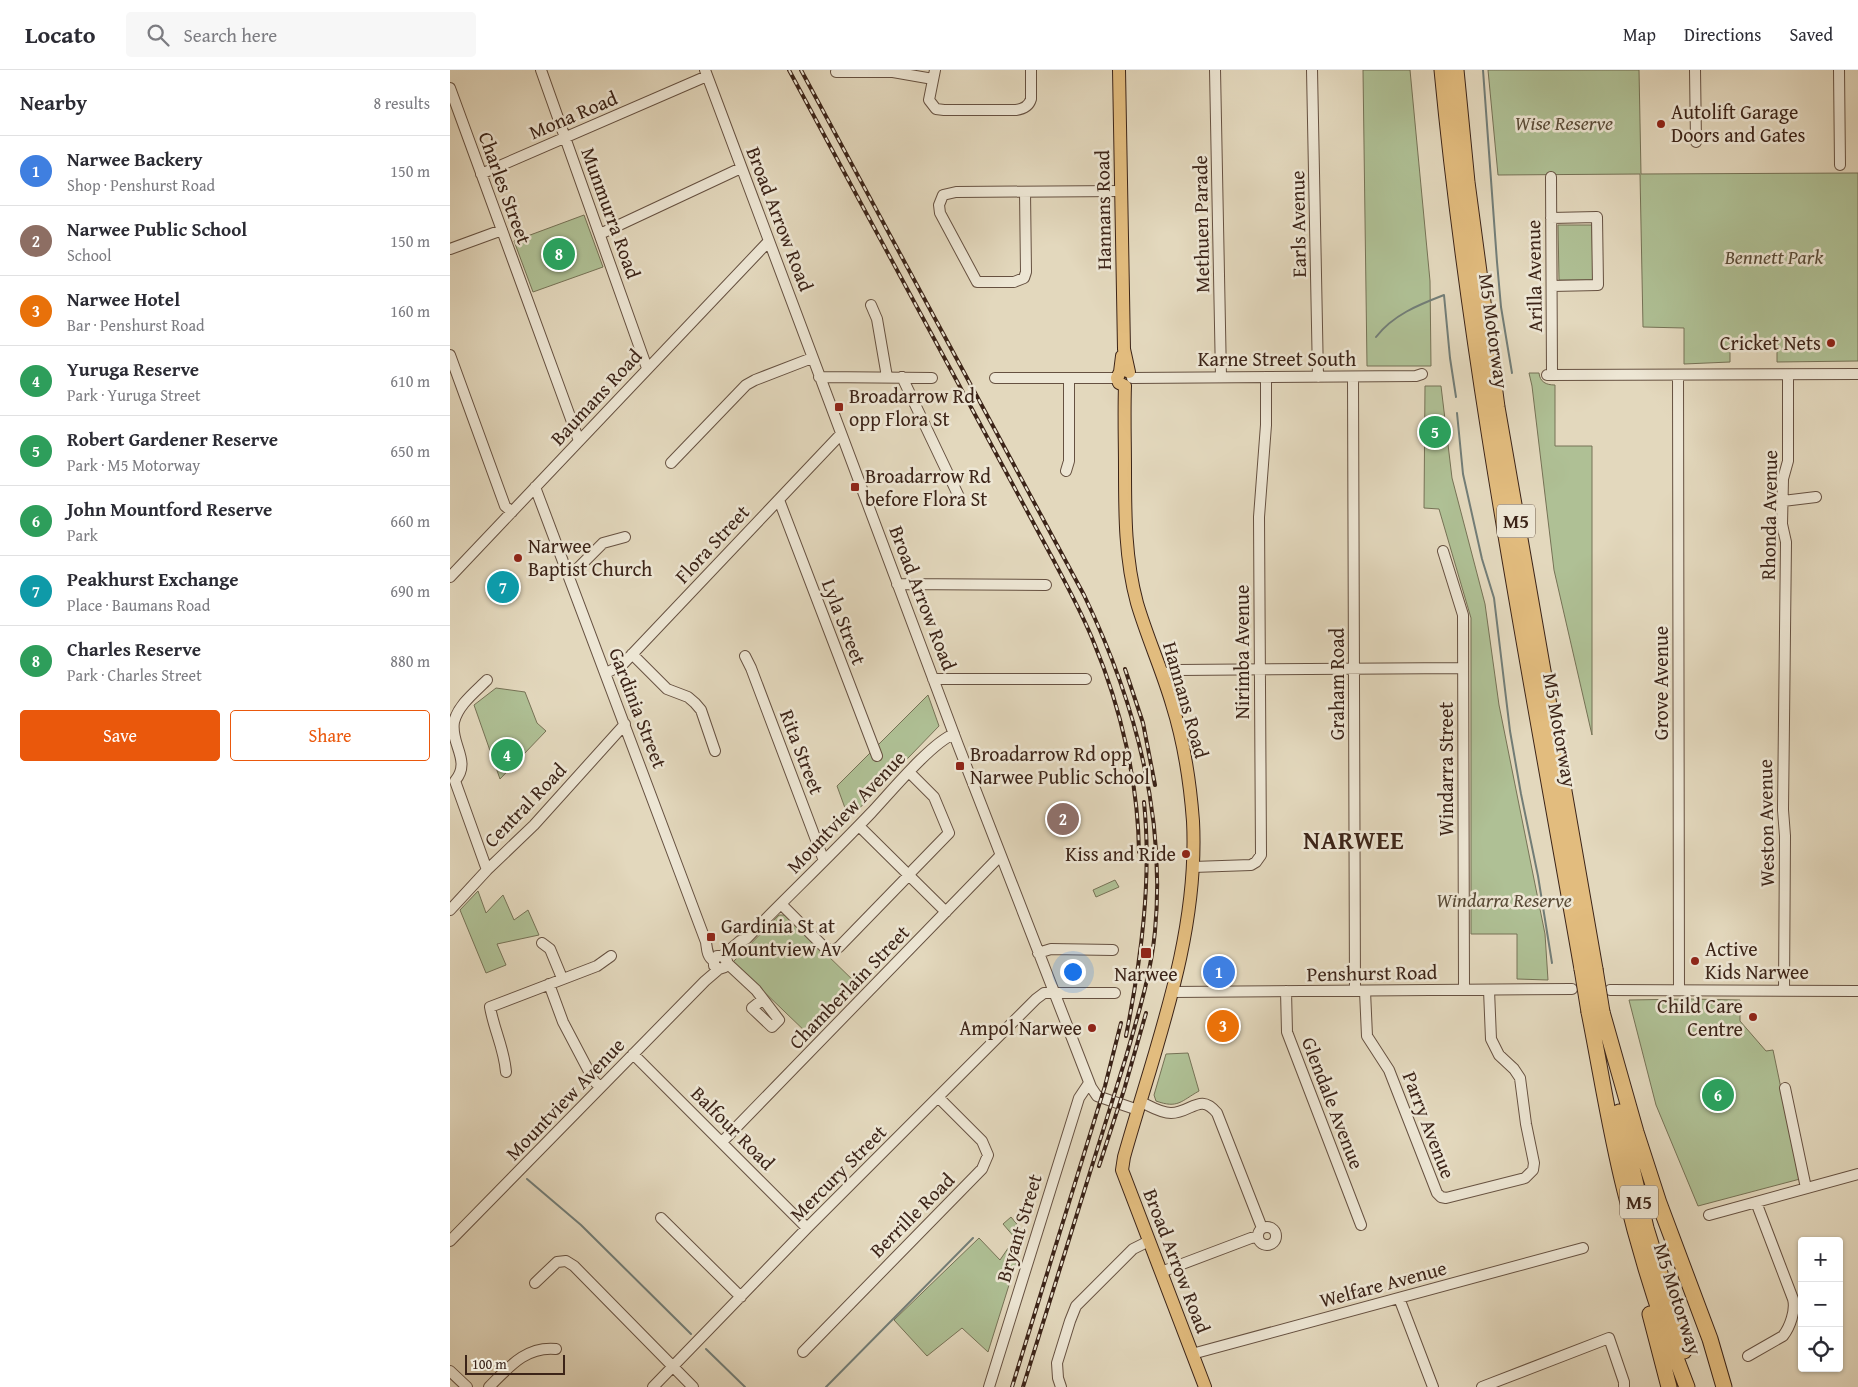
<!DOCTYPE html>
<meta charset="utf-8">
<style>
body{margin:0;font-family:"Gentium Book Plus",serif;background:#f7f7f7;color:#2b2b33}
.controls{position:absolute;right:15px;bottom:15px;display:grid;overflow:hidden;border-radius:5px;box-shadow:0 1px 4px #0004}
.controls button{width:45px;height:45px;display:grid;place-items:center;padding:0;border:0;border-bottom:1px solid #e1e1e2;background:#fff;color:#2b2b33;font:25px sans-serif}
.scale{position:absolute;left:15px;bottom:12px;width:100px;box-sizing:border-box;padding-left:5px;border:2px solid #3c2418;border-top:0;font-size:14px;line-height:18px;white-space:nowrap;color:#3c2418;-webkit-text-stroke:4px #ede6d4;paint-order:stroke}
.you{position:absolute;left:622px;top:901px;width:18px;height:18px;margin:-12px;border:4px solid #fff;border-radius:50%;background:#1a73e8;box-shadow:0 0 0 8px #1a73e833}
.badge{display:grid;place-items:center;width:32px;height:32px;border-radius:50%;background:#ea580c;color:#fff;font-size:16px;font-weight:700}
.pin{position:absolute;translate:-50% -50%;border:2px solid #fff;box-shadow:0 1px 5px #0006}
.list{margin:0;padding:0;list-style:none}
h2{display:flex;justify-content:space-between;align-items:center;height:65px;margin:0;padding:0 20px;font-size:21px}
h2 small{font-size:16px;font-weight:400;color:#7c7c81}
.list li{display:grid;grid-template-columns:32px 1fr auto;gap:15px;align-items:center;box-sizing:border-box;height:70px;padding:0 20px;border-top:1px solid #e1e1e2}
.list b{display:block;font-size:19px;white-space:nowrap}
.list p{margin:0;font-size:16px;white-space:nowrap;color:#7c7c81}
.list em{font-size:16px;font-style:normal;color:#7c7c81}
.actions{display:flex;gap:10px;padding:15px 20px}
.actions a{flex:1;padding:11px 0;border:1px solid #ea580c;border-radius:5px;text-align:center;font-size:18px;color:#ea580c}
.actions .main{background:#ea580c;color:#fff}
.icon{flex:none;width:28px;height:28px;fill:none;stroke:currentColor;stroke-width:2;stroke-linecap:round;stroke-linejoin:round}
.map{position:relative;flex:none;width:1408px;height:1317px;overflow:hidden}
header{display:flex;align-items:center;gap:30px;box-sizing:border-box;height:70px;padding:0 25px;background:#fff;border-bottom:1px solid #e1e1e2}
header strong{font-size:24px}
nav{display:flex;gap:28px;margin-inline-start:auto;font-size:18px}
.search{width:350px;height:45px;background:#f7f7f7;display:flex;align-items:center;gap:12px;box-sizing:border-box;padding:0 18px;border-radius:5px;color:#7c7c81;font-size:19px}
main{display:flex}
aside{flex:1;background:#fff}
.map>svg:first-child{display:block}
.green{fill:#afc095;stroke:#767256}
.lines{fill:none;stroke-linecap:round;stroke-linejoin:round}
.stream{stroke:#727d77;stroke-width:2}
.minor-casing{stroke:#665141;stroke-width:12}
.major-casing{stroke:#3c2418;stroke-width:14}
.highway-casing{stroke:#3c2418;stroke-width:17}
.minor{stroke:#ede6d4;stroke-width:10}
.major{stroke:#e2bc7e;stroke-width:12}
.highway{stroke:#e2bc7e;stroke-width:15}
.rail-casing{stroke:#3c2418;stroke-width:4}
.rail{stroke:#ede6d4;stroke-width:2;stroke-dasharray:5.5;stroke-linecap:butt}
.highway-bridge-casing{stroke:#3c2418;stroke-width:17;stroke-linecap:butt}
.highway-bridge{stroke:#e2bc7e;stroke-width:15}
.poi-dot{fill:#8f2418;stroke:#ede6d4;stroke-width:2}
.labels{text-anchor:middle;stroke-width:5;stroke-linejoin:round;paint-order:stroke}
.shield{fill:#ede6d4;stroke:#715e50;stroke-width:1}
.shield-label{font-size:19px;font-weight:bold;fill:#3c2418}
.poi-label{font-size:20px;fill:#3c2418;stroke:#ede6d4;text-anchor:start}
.street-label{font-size:20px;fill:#3c2418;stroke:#ede6d4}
.park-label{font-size:20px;font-style:italic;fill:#594b37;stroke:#ede6d4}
.district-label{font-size:25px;font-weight:bold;letter-spacing:1px;fill:#3c2418;stroke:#ede6d4}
</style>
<header>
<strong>Locato</strong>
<div class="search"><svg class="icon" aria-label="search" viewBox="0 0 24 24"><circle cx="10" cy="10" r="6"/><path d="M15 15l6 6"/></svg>Search here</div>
<nav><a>Map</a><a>Directions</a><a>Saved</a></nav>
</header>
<main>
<aside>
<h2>Nearby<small>8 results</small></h2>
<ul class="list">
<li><span class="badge" style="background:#3f7fe0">1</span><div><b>Narwee Backery</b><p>Shop · Penshurst Road</p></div><em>150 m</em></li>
<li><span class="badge" style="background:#8d6e63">2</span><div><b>Narwee Public School</b><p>School</p></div><em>150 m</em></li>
<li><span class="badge" style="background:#e8710a">3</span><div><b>Narwee Hotel</b><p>Bar · Penshurst Road</p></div><em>160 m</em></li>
<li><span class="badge" style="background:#2e9e5b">4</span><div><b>Yuruga Reserve</b><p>Park · Yuruga Street</p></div><em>610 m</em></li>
<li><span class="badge" style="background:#2e9e5b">5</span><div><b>Robert Gardener Reserve</b><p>Park · M5 Motorway</p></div><em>650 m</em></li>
<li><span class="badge" style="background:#2e9e5b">6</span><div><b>John Mountford Reserve</b><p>Park</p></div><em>660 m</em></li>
<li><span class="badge" style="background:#0f9aa8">7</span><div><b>Peakhurst Exchange</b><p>Place · Baumans Road</p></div><em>690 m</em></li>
<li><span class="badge" style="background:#2e9e5b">8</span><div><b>Charles Reserve</b><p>Park · Charles Street</p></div><em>880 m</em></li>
</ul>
<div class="actions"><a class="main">Save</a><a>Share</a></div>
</aside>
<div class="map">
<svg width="1408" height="1317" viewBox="0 0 1408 1317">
<rect width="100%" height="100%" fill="#e3d8bd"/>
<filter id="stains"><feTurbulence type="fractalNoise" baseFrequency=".004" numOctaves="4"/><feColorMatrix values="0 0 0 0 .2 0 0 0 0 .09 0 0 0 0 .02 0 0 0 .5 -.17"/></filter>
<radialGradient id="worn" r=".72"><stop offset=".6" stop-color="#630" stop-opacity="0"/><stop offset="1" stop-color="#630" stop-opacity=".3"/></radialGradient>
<!-- green -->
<path class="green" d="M913 0H960L980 211 981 296H917Z
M1038 0H1189L1191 104 1408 103V291L1327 292V272H1280V292L1234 294V258L1193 257 1190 104 1048 105Z
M134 145 153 197 83 222 64 171Z
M1108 155H1142L1143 210H1109Z
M1079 303H1089C1090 312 1096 315 1105 315V376H1142V665L1104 500 1082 316Z
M975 316H991L1002 408 1035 534 1049 635 1095 864 1098 910 1067 909V864H1021V548L989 439 974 438Z
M46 618 75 622 87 653 96 661 50 709 24 635Z
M478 625 489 656 399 749 387 716Z
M665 810 669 817 646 827 643 820Z
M28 821 36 843 53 825 64 850 78 840 89 865 47 874 56 895 36 903 10 840Z
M329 845H336L409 916 360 966 283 892Z
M1239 929 1290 930V951L1316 981 1323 980 1350 1109 1248 1136 1206 1035 1179 930Z
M738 983 749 1021C731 1031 728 1039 706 1031L704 1025 716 984Z
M561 1147 575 1164 538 1282 512 1258 477 1286 444 1250 529 1168 550 1190 565 1168 553 1154Z"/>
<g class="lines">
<!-- stream -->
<path class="stream" d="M1033 0 1047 192 1051 237 1062 303
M926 267C943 245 968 235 994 225L1000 288 1006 327
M1007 343 1013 404 1032 489 1044 528 1060 661 1071 724 1088 806 1102 893
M77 1109 131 1155 241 1264
M256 1279 295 1317
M376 1317 523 1168"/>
<defs>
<path id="minor" d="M91 0 197 298
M255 0 508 675 641 1017 647 1026 688 1040
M485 0 479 30 486 39 494 40H566C573 39 579 36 581 29V0
M765 0 771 307
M862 0 868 307
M1245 0 1246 72
M1389 0 1390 95
M386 2H443L483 9
M0 18 129 371
M31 104 257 6
M1101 107 1102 305
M575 122 576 202 574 208 564 212H527L490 143 489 135 493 125 506 122 671 121
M1101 148 1147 147 1148 215 1102 216
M150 164 291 98
M0 179 52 160
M421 235 427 249 437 307
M0 285 55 436 62 442
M1097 305 1408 304
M1228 305 1229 920
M369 307 482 308
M452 307 511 431
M903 307 905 921
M545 308H667
M682 308 966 306 972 304
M221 393 296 315 305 310 362 288
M616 401 619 391V308
M85 417 256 872C257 879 257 887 264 891
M329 430 427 686
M1333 431 1366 427
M993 481 1013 545 1014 920
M0 507 318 172
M119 507 153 473 175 467
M447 514 596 515
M182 584 217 619 238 627 245 633 251 640 265 681
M295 586 301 598 374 791
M156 603 172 595 391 364
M712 604 728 600 1013 598
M483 609H636
M409 756 496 842
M743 797 801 795 806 792 811 785 809 447 816 355V307
M37 800 5 711C22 691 0 674 4 652 8 635 25 622 37 610
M331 834 374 877 382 881 389 877 459 805 463 800 499 763 484 727 460 703
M0 840 37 800 84 755 175 654
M92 873 100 879 112 908
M588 883 601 879 663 880
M272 886 290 871 296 869C337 827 380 786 421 743 439 724 481 673 504 664
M277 893 306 920 329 950 322 957 302 938 312 930
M99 914 113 952 144 1011 150 1017
M1160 920 1408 921
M1334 920 1335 766 1333 740 1336 472 1332 454 1333 409 1338 391V305
M836 921 837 962 911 1155
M915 921 917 966 939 1000 987 1123 991 1127 996 1128 1075 1108 1083 1100 1084 1093 1076 1054 1070 1008 1064 999 1049 985 1041 969 1039 920
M722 922 1122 919
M183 984 357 1158
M56 1002C54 978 44 960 40 937L147 896 161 886
M1335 1018 1356 1118
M691 1032C700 1036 710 1043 721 1043 741 1043 750 1022 767 1043L812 1158
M272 1072 550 786
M1259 1145 1408 1104
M211 1148 291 1227
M808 1166a9 9 0 1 1 18 0a9 9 0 1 1-18 0Z
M0 1171 255 911 269 899 275 897 277 891 272 886H267L264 891V896L269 899
M711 1202 801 1168 808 1167
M85 1213 107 1192 116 1191 124 1196 243 1317
M949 1228 983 1317
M353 1282 532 1099 538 1085 532 1071 488 1027
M742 1284 1133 1178
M1298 1286 1333 1266C1340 1257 1346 1240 1343 1229L1306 1132
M0 1301 17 1317
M39 1317C59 1297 76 1276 106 1279
M203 1317 357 1158 586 929 594 923H665
M539 1317 629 1028 639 1013
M611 1317 608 1308 607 1293 620 1251 626 1236 683 1179 699 1171
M1032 1317 1159 1268 1174 1312V1317"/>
<path id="major" d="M669 0 674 279 679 302
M672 286 670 302 667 308 669 313 675 316
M675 316C674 344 675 372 675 399 675 444 675 489 687 533 697 567 712 600 722 634 734 672 740 711 743 751 749 867 705 977 674 1087L672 1100 755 1317"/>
<path id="highway" d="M992 0C1021 302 1080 600 1132 899
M1006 0 1017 112 1047 337 1145 899
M1139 942C1151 1002 1160 1062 1175 1121 1191 1188 1212 1253 1237 1317
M1152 942 1186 1062 1209 1133 1260 1269 1274 1317
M1169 1042 1196 1158 1234 1281
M1200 1244 1219 1317"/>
</defs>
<!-- minor casing -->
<use href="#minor" class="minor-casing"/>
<!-- major casing -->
<use href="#major" class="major-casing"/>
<!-- highway casing -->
<use href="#highway" class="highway-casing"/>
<!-- minor -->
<use href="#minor" class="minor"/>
<!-- major -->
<use href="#major" class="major"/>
<!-- highway -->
<use href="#highway" class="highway"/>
<defs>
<path id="rail" d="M339 0 604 491C618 518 633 545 644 573 671 638 688 712 689 782
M351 0 634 525C684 629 716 744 705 861 701 904 688 945 676 987L573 1317
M675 599 693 653 705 715
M676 966C691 890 702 810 694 732
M649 1096 674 1020 696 943
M562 1317 655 1016 671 953"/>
</defs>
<!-- rail casing -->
<use href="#rail" class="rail-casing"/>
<!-- rail -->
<use href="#rail" class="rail"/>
<defs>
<path id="highway-bridge" d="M1132 899 1139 942
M1145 899 1152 942"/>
</defs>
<!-- highway-bridge casing -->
<use href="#highway-bridge" class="highway-bridge-casing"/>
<!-- highway-bridge -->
<use href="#highway-bridge" class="highway-bridge"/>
</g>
<!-- markers -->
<g class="poi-dot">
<circle cx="1211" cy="54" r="5"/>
<circle cx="1381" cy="273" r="5"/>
<rect x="384" y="332" width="10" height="10" rx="2.5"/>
<rect x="400" y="412" width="10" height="10" rx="2.5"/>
<circle cx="68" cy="488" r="5"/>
<rect x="505" y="691" width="10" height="10" rx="2.5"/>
<circle cx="736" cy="784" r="5"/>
<rect x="256" y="862" width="10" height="10" rx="2.5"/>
<rect x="690" y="877" width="12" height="12" rx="2.5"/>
<circle cx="1245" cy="891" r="5"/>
<circle cx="1303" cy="947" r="5"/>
<circle cx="642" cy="958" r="5"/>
</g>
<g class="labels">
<!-- shield labels -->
<g class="shield">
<rect x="1047" y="434.5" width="38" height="33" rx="4"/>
<rect x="1170" y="1115.5" width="38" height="33" rx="4"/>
</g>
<g class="shield-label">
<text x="1066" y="458">M5</text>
<text x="1189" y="1139">M5</text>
</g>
<!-- poi labels -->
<g class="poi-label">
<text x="1221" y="49">Autolift Garage<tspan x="1221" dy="23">Doors and Gates</tspan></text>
<text x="1371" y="280" text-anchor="end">Cricket Nets</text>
<text x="399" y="333">Broadarrow Rd<tspan x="399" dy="23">opp Flora St</tspan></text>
<text x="415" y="413">Broadarrow Rd<tspan x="415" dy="23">before Flora St</tspan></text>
<text x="78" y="483">Narwee<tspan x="78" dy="23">Baptist Church</tspan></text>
<text x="520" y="691">Broadarrow Rd opp<tspan x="520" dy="23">Narwee Public School</tspan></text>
<text x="726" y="791" text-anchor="end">Kiss and Ride</text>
<text x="271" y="863">Gardinia St at<tspan x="271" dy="23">Mountview Av</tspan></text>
<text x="1255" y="886">Active<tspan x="1255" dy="23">Kids Narwee</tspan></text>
<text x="696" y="911" text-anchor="middle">Narwee</text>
<text x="1293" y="943" text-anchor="end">Child Care<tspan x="1293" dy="23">Centre</tspan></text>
<text x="632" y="965" text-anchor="end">Ampol Narwee</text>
</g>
<!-- street labels -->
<g class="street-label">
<text transform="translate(123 45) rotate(-23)" y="7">Mona Road</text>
<text transform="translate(55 118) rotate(70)" y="7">Charles Street</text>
<text transform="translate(653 140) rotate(-91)" y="7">Hannans Road</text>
<text transform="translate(161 143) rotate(70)" y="7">Munmurra Road</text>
<text transform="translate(330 149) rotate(69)" y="7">Broad Arrow Road</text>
<text transform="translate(751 154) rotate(-91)" y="7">Methuen Parade</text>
<text transform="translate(848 154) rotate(-91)" y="7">Earls Avenue</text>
<text transform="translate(1084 206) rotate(-91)" y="7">Arilla Avenue</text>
<text transform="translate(1044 261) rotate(82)" y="7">M5 Motorway</text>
<text x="827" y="296">Karne Street South</text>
<text transform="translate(146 327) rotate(-47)" y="7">Baumans Road</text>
<text transform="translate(1319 445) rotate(-89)" y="7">Rhonda Avenue</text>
<text transform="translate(262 474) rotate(-47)" y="7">Flora Street</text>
<text transform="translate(473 528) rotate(69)" y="7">Broad Arrow Road</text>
<text transform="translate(394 552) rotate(69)" y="7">Lyla Street</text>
<text transform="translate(792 582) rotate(-90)" y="7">Nirimba Avenue</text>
<text transform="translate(1211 613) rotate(-90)" y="7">Grove Avenue</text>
<text transform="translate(887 614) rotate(-90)" y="7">Graham Road</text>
<text transform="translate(736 630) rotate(74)" y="7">Hannans Road</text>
<text transform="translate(188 638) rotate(69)" y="7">Gardinia Street</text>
<text transform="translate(1110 660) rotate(80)" y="7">M5 Motorway</text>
<text transform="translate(352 682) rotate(69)" y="7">Rita Street</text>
<text transform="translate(996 699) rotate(-90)" y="7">Windarra Street</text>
<text transform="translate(75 735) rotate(-46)" y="7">Central Road</text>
<text transform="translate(396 742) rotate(-46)" y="7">Mountview Avenue</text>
<text transform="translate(1316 753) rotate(-91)" y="7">Weston Avenue</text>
<text transform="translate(922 903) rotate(-1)" y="7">Penshurst Road</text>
<text transform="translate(399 917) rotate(-46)" y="7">Chamberlain Street</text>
<text transform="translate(115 1029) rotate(-46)" y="7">Mountview Avenue</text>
<text transform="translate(883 1033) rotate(69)" y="7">Glendale Avenue</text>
<text transform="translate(979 1055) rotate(69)" y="7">Parry Avenue</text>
<text transform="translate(283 1058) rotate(45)" y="7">Balfour Road</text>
<text transform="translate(388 1103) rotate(-45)" y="7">Mercury Street</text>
<text transform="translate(462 1145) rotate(-45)" y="7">Berrille Road</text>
<text transform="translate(569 1158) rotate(-73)" y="7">Bryant Street</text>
<text transform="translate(727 1191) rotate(69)" y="7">Broad Arrow Road</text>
<text transform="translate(933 1214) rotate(-15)" y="7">Welfare Avenue</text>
<text transform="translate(1228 1229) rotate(72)" y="7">M5 Motorway</text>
</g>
<!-- park labels -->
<g class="park-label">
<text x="1114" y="60">Wise Reserve</text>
<text x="1324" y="194">Bennett Park</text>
<text x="1054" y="837">Windarra Reserve</text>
</g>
<!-- district labels -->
<g class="district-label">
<text x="904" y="779">NARWEE</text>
</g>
</g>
<rect width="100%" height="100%" filter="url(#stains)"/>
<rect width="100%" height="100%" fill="url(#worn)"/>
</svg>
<div class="controls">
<button>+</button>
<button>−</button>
<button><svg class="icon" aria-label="locate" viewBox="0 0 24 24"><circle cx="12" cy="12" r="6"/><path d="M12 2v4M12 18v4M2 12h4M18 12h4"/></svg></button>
</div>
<div class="scale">100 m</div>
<div class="you"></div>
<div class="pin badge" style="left:769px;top:902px;background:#3f7fe0">1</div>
<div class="pin badge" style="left:613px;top:749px;background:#8d6e63">2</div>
<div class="pin badge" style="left:773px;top:956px;background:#e8710a">3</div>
<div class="pin badge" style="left:57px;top:685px;background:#2e9e5b">4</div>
<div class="pin badge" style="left:985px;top:362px;background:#2e9e5b">5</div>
<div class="pin badge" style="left:1268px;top:1025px;background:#2e9e5b">6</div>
<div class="pin badge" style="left:53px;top:517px;background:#0f9aa8">7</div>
<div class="pin badge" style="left:109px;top:184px;background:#2e9e5b">8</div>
</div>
</main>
